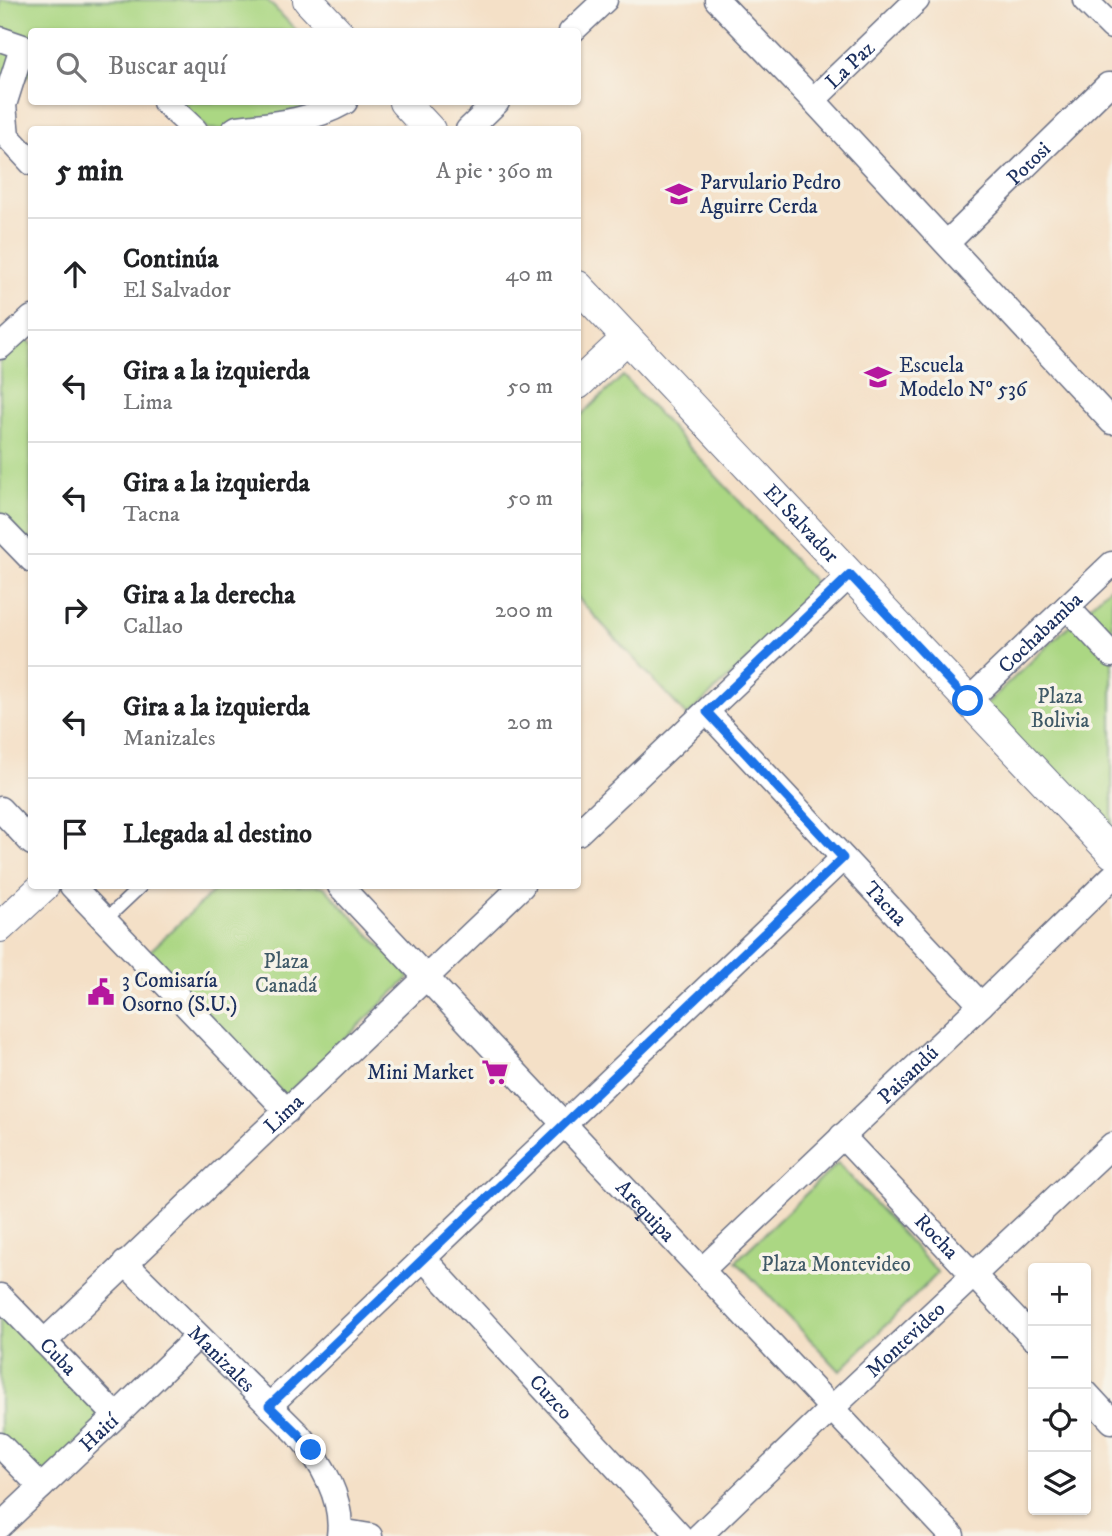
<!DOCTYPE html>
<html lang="es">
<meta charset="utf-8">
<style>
body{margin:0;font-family:"IM FELL DW Pica",serif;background:#f2f2f2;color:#202124}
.controls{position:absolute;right:21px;bottom:21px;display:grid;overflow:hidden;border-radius:7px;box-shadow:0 2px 5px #0004}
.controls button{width:63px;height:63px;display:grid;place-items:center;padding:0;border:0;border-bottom:2px solid #e0e0e0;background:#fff;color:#202124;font:35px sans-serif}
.stop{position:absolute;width:21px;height:21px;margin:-16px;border:5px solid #1a73e8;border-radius:50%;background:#fff}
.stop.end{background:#1a73e8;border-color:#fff;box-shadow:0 2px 7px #0008}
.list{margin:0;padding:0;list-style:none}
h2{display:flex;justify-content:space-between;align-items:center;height:91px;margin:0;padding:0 28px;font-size:30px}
h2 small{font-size:23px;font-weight:400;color:#757577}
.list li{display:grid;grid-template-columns:46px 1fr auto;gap:21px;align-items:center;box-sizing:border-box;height:112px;padding:0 28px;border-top:2px solid #e0e0e0}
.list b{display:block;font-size:26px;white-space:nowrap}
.list p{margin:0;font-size:23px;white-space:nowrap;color:#757577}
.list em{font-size:23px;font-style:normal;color:#757577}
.icon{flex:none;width:38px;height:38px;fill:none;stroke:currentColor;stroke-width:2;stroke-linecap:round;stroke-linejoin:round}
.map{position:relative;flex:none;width:1112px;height:1536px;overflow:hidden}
.search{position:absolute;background:#fff;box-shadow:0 2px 5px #0004;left:28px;top:28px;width:553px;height:77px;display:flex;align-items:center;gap:18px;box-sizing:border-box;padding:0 24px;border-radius:7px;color:#757577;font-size:26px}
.panel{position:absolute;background:#fff;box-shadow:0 2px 5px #0004;left:28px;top:126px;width:553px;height:763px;border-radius:7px}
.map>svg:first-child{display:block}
.green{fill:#abd783;stroke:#638370;stroke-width:2}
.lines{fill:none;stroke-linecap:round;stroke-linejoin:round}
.service-casing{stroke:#676d83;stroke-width:15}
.minor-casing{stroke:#676d83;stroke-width:27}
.tertiary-casing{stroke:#676d83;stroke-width:32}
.service{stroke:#fff;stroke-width:12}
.minor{stroke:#fff;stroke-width:24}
.tertiary{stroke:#fff;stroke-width:30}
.route{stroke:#1a73e8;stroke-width:9}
.labels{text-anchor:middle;stroke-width:7;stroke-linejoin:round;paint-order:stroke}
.street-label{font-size:21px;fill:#1b2f5e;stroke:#f7f3e8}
.poi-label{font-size:21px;fill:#1b2f5e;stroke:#f7f3e8;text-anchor:start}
.park-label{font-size:21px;fill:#3f5967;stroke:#f7f3e8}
</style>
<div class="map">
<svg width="1112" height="1536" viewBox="0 0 1112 1536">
<rect width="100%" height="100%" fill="#f7f3e8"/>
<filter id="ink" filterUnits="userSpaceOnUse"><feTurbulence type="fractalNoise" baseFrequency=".0143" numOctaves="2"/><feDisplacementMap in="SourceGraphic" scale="14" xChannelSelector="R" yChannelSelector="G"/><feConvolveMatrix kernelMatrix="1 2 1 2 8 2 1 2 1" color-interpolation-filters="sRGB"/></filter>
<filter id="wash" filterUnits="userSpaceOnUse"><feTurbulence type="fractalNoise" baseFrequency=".00686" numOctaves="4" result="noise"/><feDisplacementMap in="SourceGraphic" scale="28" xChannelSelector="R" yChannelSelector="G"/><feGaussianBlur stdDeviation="1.57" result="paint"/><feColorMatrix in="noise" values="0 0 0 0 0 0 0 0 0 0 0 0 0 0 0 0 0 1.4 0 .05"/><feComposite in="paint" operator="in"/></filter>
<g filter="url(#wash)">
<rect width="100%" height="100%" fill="#f4e0c7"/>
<!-- green -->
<path class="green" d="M0 0H267L297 31 32 32 31 73 0 106Z
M180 102H327L224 130 208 129Z
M25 337 32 344 31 546 0 512V360Z
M623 376 823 591 687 716 578 598V418Z
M1112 585V838L984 706Z
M219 886H323L410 977 285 1096 148 953Z
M838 1163 938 1273 840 1371 736 1261Z
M0 1310 106 1415 42 1476 0 1435Z"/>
</g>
<g filter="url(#ink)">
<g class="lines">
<defs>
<path id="service" d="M105 920 141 886"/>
<g id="minor">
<path d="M717 0 813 100 1112 422"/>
<path d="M1085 0 1112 27"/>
<path d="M571 32 605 0"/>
<path d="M0 39 32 50"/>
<path d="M22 48 4 105 7 136 32 163"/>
<path id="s1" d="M813 100 917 0"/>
<path d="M165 102 195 130"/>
<path d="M234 130 237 128C274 124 312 121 345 102"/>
<path d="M468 130 497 102"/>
<path id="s2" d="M947 243 1108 85H1112"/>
<path d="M0 347 32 318"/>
<path d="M0 527 32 560"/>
<path d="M1067 607 1112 655"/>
<path id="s3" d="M969 700 1112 564"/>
<path id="s4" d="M707 712 981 1005"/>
<path d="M0 809 32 843"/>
<path d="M578 833 850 575"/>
<path d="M72 886 287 1111"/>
<path id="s5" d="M340 886 952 1536"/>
<path id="s6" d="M842 1136 1033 1338"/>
<path id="s7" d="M423 1258 680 1536"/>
<path id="s8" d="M125 1263 298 1434C321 1461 344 1499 339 1536"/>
<path id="s9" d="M702 1270 981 1005 1112 877"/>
<path id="s10" d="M0 1296 116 1416"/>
<path id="s11" d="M44 1342 522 886"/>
<path d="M1086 1393 1112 1421"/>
<path d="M269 1406 843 858"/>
<path d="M0 1445 41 1487"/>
<path id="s12" d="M0 1526 116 1416 198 1336"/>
<path d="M340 1531 370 1536"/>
<path id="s13" d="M699 1536 832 1408 1112 1145"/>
</g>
<g id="tertiary">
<path d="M308 0 338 32"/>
<path d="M404 102 430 130"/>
<path id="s14" d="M578 286 1112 853"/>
<path d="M578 384 627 338"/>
<path d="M0 927 44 886"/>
</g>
</defs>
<!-- service casing -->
<use href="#service" class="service-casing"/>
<!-- minor casing -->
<use href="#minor" class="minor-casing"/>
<!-- tertiary casing -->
<use href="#tertiary" class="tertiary-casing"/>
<!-- service -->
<use href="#service" class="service"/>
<!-- minor -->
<use href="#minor" class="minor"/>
<!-- tertiary -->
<use href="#tertiary" class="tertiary"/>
</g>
</g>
<g class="lines" filter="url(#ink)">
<!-- route -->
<path class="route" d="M311 1450 298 1434 269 1406 843 858 707 712 850 575 968 701"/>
</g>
<!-- icons -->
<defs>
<symbol id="school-bare" viewBox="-9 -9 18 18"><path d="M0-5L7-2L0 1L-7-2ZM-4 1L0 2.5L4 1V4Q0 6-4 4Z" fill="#b5179e" stroke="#f7f3e8" stroke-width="2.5" paint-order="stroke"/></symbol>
<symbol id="civic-bare" viewBox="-9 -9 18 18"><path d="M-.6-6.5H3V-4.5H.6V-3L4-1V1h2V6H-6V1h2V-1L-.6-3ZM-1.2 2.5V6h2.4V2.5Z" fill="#b5179e" stroke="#f7f3e8" stroke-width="2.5" paint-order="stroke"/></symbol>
<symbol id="supermarket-bare" viewBox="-9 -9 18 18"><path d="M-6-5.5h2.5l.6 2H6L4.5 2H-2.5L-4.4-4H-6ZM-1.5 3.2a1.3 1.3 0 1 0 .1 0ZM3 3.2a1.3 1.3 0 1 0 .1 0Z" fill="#b5179e" stroke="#f7f3e8" stroke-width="2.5" paint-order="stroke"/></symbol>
</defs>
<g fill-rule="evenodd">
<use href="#school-bare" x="660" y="175" width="38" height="38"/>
<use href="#school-bare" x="859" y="358" width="38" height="38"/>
<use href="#civic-bare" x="82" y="973" width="38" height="38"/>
<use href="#supermarket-bare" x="476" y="1053" width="38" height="38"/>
</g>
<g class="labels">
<!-- street labels -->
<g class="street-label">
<text dy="7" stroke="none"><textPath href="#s1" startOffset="51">La Paz</textPath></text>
<text dy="7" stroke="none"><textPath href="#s2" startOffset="114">Potosi</textPath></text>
<text dy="7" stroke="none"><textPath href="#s14" startOffset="326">El Salvador</textPath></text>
<text dy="7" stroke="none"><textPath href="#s3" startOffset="98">Cochabamba</textPath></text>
<text dy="7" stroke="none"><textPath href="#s4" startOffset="262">Tacna</textPath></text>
<text dy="7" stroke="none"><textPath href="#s9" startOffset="284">Paisandú</textPath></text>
<text dy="7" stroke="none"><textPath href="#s11" startOffset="331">Lima</textPath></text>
<text dy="7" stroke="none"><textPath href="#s5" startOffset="446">Arequipa</textPath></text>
<text dy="7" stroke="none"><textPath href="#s6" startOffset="138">Rocha</textPath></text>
<text dy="7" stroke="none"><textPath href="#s13" startOffset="285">Montevideo</textPath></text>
<text dy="7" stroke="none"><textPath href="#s10" startOffset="84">Cuba</textPath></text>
<text dy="7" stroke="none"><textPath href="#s8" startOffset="136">Manizales</textPath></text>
<text dy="7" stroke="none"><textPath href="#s7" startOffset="189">Cuzco</textPath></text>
<text dy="7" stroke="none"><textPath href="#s12" startOffset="136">Haití</textPath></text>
</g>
<!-- poi labels -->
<g class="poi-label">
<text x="700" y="189">Parvulario Pedro<tspan x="700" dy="24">Aguirre Cerda</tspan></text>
<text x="899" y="372">Escuela<tspan x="899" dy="24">Modelo Nº 536</tspan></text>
<text x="122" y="987">3 Comisaría<tspan x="122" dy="24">Osorno (S.U.)</tspan></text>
<text x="474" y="1079" text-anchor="end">Mini Market</text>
</g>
<!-- park labels -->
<g class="park-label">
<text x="1060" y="703">Plaza<tspan x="1060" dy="24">Bolivia</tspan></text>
<text x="286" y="968">Plaza<tspan x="286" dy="24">Canadá</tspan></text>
<text x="836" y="1271">Plaza Montevideo</text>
</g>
</g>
</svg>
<div class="controls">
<button>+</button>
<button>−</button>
<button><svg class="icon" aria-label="locate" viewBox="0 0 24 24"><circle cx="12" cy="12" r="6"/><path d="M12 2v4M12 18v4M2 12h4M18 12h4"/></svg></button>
<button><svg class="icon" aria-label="layers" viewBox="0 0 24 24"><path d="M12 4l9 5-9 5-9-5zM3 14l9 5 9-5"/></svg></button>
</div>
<div class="stop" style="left:968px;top:701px"></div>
<div class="stop end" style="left:311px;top:1450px"></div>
<div class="search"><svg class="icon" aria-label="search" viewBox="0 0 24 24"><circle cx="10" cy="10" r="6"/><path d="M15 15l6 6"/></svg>Buscar aquí</div>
<section class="panel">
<h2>5 min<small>A pie · 360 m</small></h2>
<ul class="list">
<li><svg class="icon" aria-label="ahead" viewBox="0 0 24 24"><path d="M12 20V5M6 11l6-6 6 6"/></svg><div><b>Continúa</b><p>El Salvador</p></div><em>40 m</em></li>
<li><svg class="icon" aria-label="left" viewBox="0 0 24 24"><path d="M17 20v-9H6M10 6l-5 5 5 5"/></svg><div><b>Gira a la izquierda</b><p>Lima</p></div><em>50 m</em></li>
<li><svg class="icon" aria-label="left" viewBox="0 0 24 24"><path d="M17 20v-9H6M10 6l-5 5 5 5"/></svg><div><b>Gira a la izquierda</b><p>Tacna</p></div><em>50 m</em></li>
<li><svg class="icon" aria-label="right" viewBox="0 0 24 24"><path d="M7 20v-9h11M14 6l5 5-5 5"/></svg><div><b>Gira a la derecha</b><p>Callao</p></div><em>200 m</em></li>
<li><svg class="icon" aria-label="left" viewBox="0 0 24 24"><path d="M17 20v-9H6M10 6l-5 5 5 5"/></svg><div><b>Gira a la izquierda</b><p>Manizales</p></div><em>20 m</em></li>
<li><svg class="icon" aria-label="arrive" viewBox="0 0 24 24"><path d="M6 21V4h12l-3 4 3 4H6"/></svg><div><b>Llegada al destino</b></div></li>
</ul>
</section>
</div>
